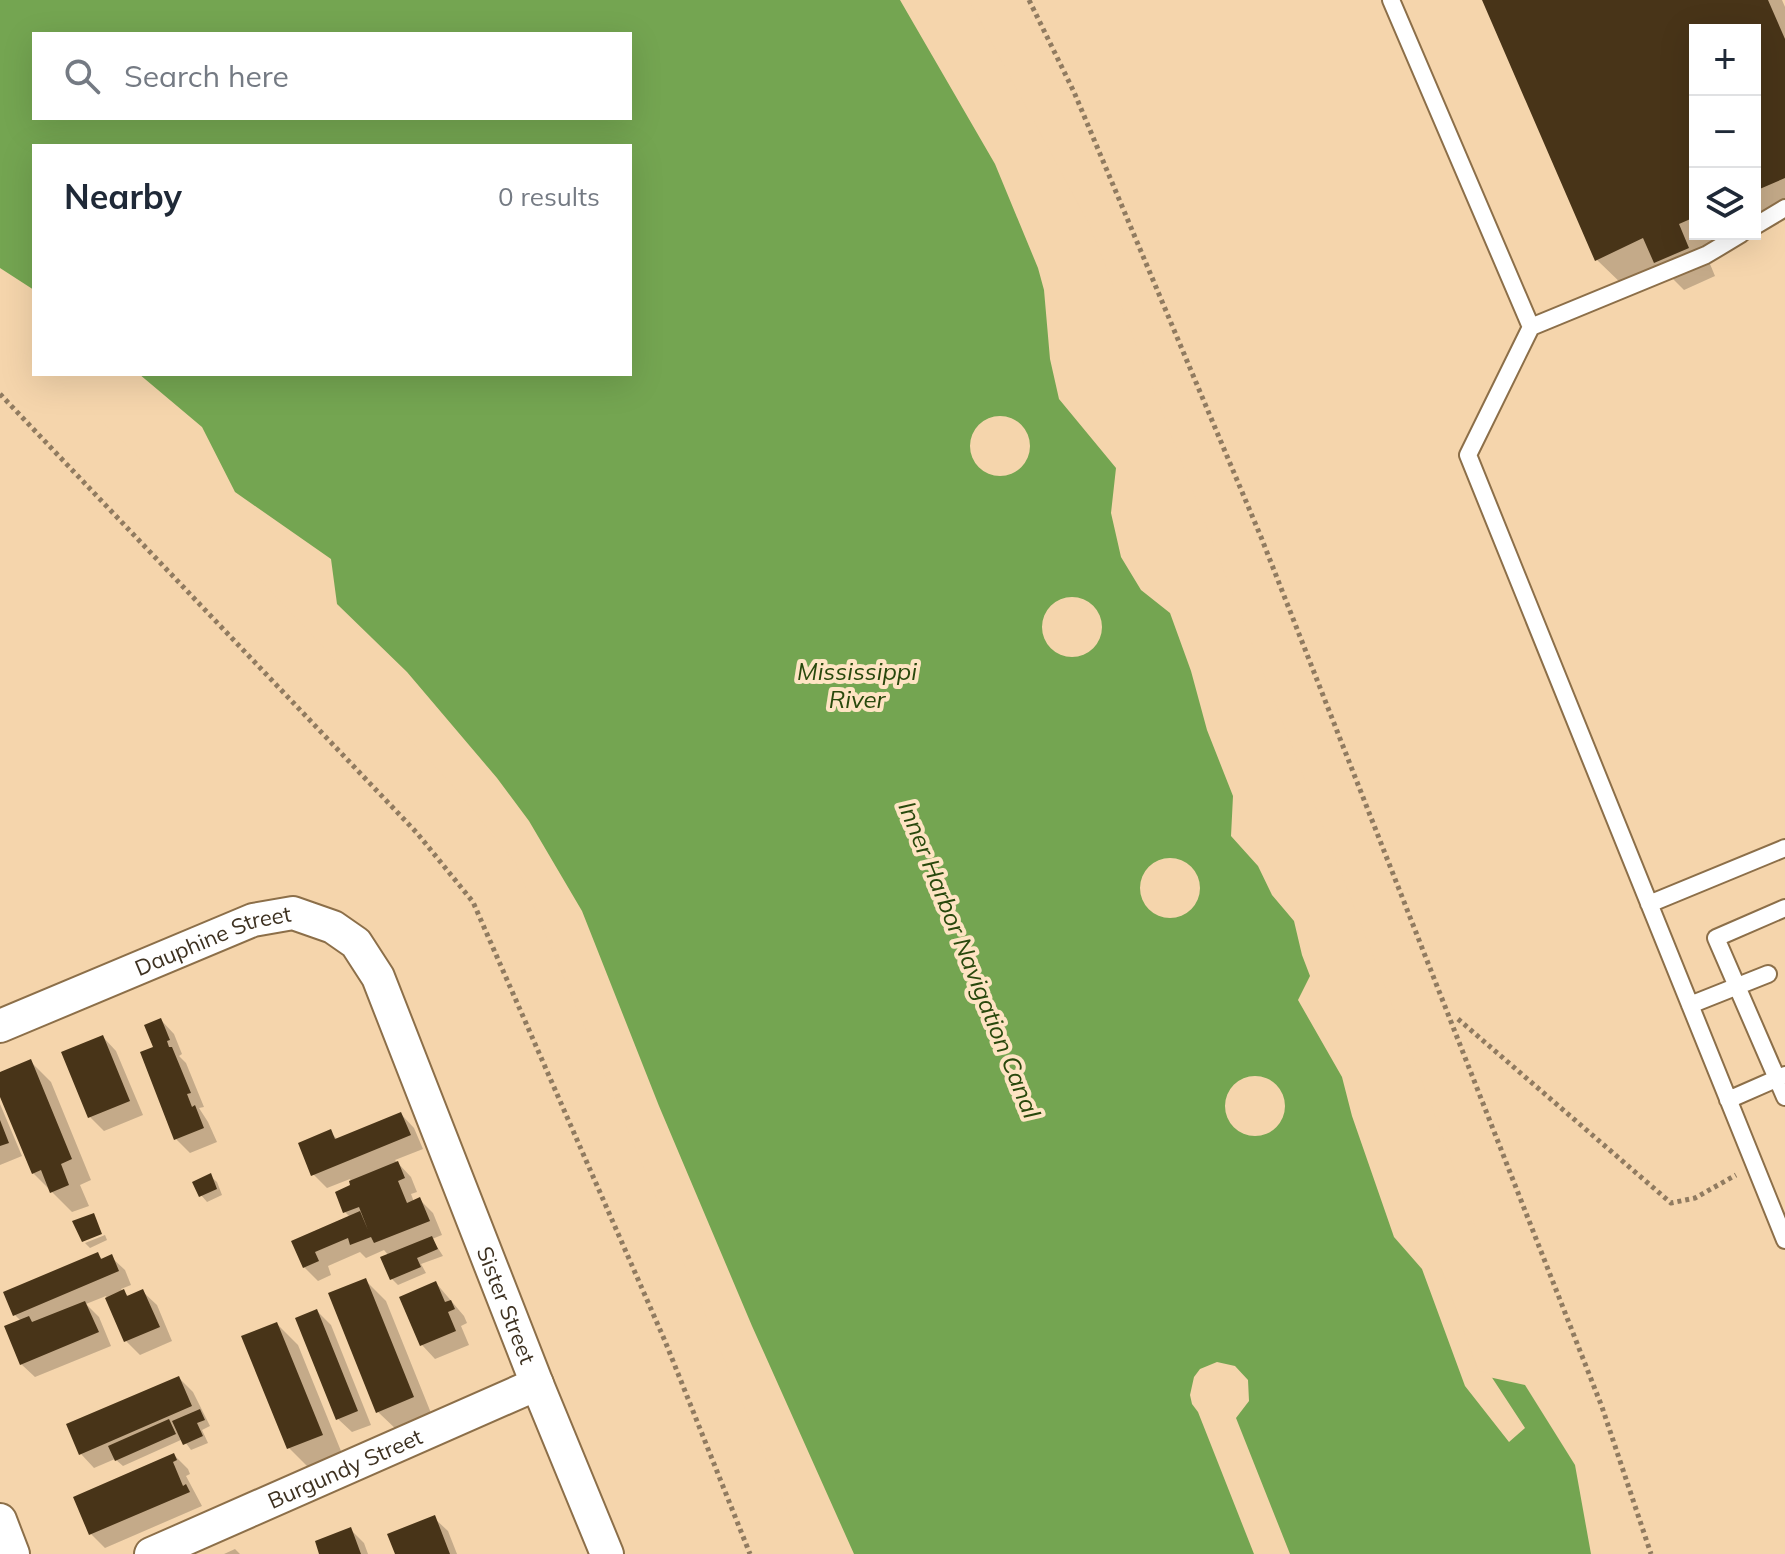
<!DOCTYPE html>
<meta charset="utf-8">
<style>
body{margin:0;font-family:Mulish,sans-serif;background:#f6f6f7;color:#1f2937}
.controls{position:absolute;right:24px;top:24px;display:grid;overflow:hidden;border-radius:0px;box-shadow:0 8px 32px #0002}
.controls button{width:72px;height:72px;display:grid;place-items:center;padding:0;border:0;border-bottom:2px solid #e0e1e3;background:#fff;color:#1f2937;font:40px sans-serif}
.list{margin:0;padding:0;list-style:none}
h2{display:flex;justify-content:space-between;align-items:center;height:104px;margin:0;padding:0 32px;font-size:34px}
h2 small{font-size:26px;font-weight:400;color:#747a83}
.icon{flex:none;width:44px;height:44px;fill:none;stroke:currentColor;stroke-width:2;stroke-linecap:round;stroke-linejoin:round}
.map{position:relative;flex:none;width:1785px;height:1554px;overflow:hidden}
.search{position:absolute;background:#fff;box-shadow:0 8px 32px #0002;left:32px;top:32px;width:600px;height:88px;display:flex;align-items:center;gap:20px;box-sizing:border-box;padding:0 28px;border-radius:0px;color:#747a83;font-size:30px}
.panel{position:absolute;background:#fff;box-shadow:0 8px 32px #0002;left:32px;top:144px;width:600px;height:232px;border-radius:0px}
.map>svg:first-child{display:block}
.water{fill:#74a551;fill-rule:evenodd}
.pier{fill:#f5d5ac}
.shadow{fill:#0003}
.building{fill:#483418}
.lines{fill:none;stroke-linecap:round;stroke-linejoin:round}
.service-casing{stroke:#8c6f49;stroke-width:20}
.minor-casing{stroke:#8c6f49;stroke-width:36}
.path{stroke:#907b60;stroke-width:5;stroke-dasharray:4 4;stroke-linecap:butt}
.service{stroke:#fff;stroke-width:16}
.minor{stroke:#fff;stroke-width:32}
.labels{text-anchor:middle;stroke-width:8;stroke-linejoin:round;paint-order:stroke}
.street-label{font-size:22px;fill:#3d3121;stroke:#fee4c3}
.water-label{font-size:24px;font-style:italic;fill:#28480c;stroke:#fee4c3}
</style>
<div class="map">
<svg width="1785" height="1554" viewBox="0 0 1785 1554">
<rect width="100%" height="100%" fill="#f5d5ac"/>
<!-- water -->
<path class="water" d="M0 0H965L1475 1374 1525 1385 1575 1465 1591 1554H811L520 862C379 687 219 528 57 374H630V146H34V356L0 330ZM34 34H630V118H34Z"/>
<!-- pier -->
<path class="pier" d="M900 0H969L1090 226 1433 1110 1480 1240 1479 1244 1440 1264 1478 1371 1489 1373 1525 1428 1509 1442 1465 1386 1422 1269 1394 1237 1352 1116 1342 1077 1298 1000 1310 976 1302 955 1294 921 1272 895 1258 866 1231 836 1233 796 1207 730 1191 671 1170 613 1141 590 1121 557 1111 513 1116 468 1059 399 1050 359 1044 290 1038 268 995 164Z
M0 268 34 290V360L0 335Z
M53 374H139L202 427 235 492 331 559 337 604 407 672 497 778 529 821 582 911 659 1106 752 1326 854 1554H806L516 864 455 788 209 525Z
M970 446a30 30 0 1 1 60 0a30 30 0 1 1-60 0Z
M1042 627a30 30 0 1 1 60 0a30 30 0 1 1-60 0Z
M1140 888a30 30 0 1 1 60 0a30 30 0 1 1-60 0Z
M1225 1106a30 30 0 1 1 60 0a30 30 0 1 1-60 0Z
M1217 1362 1235 1366 1248 1380 1249 1401 1236 1418 1290 1554H1254L1198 1412 1192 1404 1190 1395 1194 1377 1200 1369Z"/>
<!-- shadow -->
<path class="shadow" d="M1485 0H1782L1785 7V217L1755 230V30H1695V234H1747L1705 252 1715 276 1684 290 1663 269 1625 287 1597 260Z
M161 1020 174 1034 182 1054 179 1056 186 1063 204 1107 199 1108 208 1122 217 1142 190 1153 176 1139 155 1048Z
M103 1037 116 1051 143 1115 104 1131 90 1117 64 1053Z
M30 1061 51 1082 91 1180 80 1185 89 1206 72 1212 33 1173 0 1092V1074Z
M0 1104 22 1156 0 1165Z
M401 1114 414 1128 423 1149 395 1160 411 1177 417 1192 411 1194 414 1202 420 1200 433 1213 442 1235 432 1239 443 1256 421 1264 426 1273 398 1285 391 1278 389 1256 384 1250 366 1258 360 1252 328 1266 331 1275 318 1281 304 1267 293 1242 350 1217 345 1212 353 1186 350 1179 327 1188 313 1174 330 1132 338 1140Z
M210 1176 217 1182 222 1195 207 1202 201 1195Z
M105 1235 107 1240 90 1248 85 1243Z
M97 1254 103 1260 111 1257 125 1270 131 1285 121 1289 130 1298 143 1292 157 1305 172 1341 140 1355 126 1341 106 1296 86 1304 99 1317 111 1346 35 1377 21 1364V1321L15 1315Z
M365 1280 386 1301 433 1418 399 1432 378 1412Z
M436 1283 464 1316 467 1323 461 1326 469 1345 435 1359 422 1345Z
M317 1311 331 1325 371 1425 352 1432 338 1419Z
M277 1324 298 1345 343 1456 310 1469 289 1448Z
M179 1378 193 1392 210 1426 202 1430 208 1443 191 1450 183 1439 123 1466 115 1459 94 1468 81 1454Z
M174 1455 188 1469 190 1474 186 1476 202 1506 105 1548 91 1534 75 1498Z
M434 1518 448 1531 457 1554H397Z
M350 1529 364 1543 368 1554H322Z
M235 1549 240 1554H224Z"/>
<!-- building -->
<path class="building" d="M1482 0H1768L1785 39V178L1755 191V30H1695V217L1679 224 1689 248 1654 263 1643 238 1595 261Z
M161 1018 170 1040 167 1041 169 1047H172L191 1093 187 1094 192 1107 195 1105 204 1128 174 1140 140 1052 153 1047 144 1025Z
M103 1035 130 1101 88 1118 61 1052Z
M31 1059 72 1159 61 1164 69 1185 50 1193 41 1170 32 1174 0 1097V1072Z
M401 1112 411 1135 311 1176 298 1143 331 1129 335 1139Z
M0 1120 9 1143 0 1146Z
M398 1161 405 1178 398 1181 407 1203 420 1197 430 1221 374 1243 371 1237 350 1245 348 1238 315 1252 319 1261 303 1268 291 1241 360 1211 368 1230 359 1207 343 1213 335 1192 350 1185 349 1181Z
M211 1173 217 1189 199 1197 192 1182Z
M94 1213 102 1234 82 1242 72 1221Z
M432 1236 438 1249 417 1258 421 1267 390 1280 380 1257Z
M98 1252 101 1259 112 1254 119 1271 13 1316 3 1292Z
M366 1278 414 1397 376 1413 328 1293Z
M436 1281 445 1302 451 1300 455 1309 448 1312 456 1331 420 1346 399 1297Z
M124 1289 127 1296 143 1289 160 1327 124 1342 105 1298Z
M85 1301 99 1332 20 1365 4 1326 29 1316 32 1322Z
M317 1309 358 1411 336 1420 295 1318Z
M277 1322 323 1435 287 1449 241 1336Z
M179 1376 192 1406 79 1455 66 1424Z
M200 1409 205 1420 197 1423 203 1436 183 1445 172 1421Z
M169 1419 176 1434 115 1461 108 1446Z
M174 1453 177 1460 173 1462 183 1486 186 1484 190 1492 89 1535 73 1497Z
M435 1515 450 1554H395L387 1534Z
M351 1527 361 1554H319L315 1541Z"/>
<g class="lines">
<defs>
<path id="service" d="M1391 0 1531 327
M1755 226 1785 208
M1741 234 1706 255 1531 327 1468 455 1785 1240
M1649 904 1785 848
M1785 908 1716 938 1785 1097
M1690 1005 1768 974
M1728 1100 1785 1075"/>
<g id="minor">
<path id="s1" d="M0 1026 253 920 293 913 333 927 356 943 378 977 537 1384 607 1554"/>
<path d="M0 1520 13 1554"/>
<path id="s2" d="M151 1554 537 1384"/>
</g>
</defs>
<!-- service casing -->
<use href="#service" class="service-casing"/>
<!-- minor casing -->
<use href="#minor" class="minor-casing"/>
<!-- path -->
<path class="path" d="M1029 0 1074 92 1261 537 1602 1407 1651 1554
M0 394 417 833 473 902 665 1341 750 1554
M1458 1019 1671 1203 1695 1198 1736 1175"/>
<!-- service -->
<use href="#service" class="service"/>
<!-- minor -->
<use href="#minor" class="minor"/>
</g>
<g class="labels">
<!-- street labels -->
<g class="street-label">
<text dy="8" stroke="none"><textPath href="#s1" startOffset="230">Dauphine Street</textPath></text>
<text dy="8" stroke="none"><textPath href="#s1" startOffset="778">Sister Street</textPath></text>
<text dy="8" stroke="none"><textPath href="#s2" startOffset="212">Burgundy Street</textPath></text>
</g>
<!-- water labels -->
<g class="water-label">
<text x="857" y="680">Mississippi<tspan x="857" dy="28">River</tspan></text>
<text transform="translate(969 960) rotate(68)" y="8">Inner Harbor Navigation Canal</text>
</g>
</g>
</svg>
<div class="controls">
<button>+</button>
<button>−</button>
<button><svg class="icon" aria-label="layers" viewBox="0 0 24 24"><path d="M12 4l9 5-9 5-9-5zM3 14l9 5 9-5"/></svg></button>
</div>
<div class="search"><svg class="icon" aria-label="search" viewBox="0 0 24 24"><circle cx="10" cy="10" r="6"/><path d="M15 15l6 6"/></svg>Search here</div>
<section class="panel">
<h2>Nearby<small>0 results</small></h2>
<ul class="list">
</ul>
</section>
</div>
